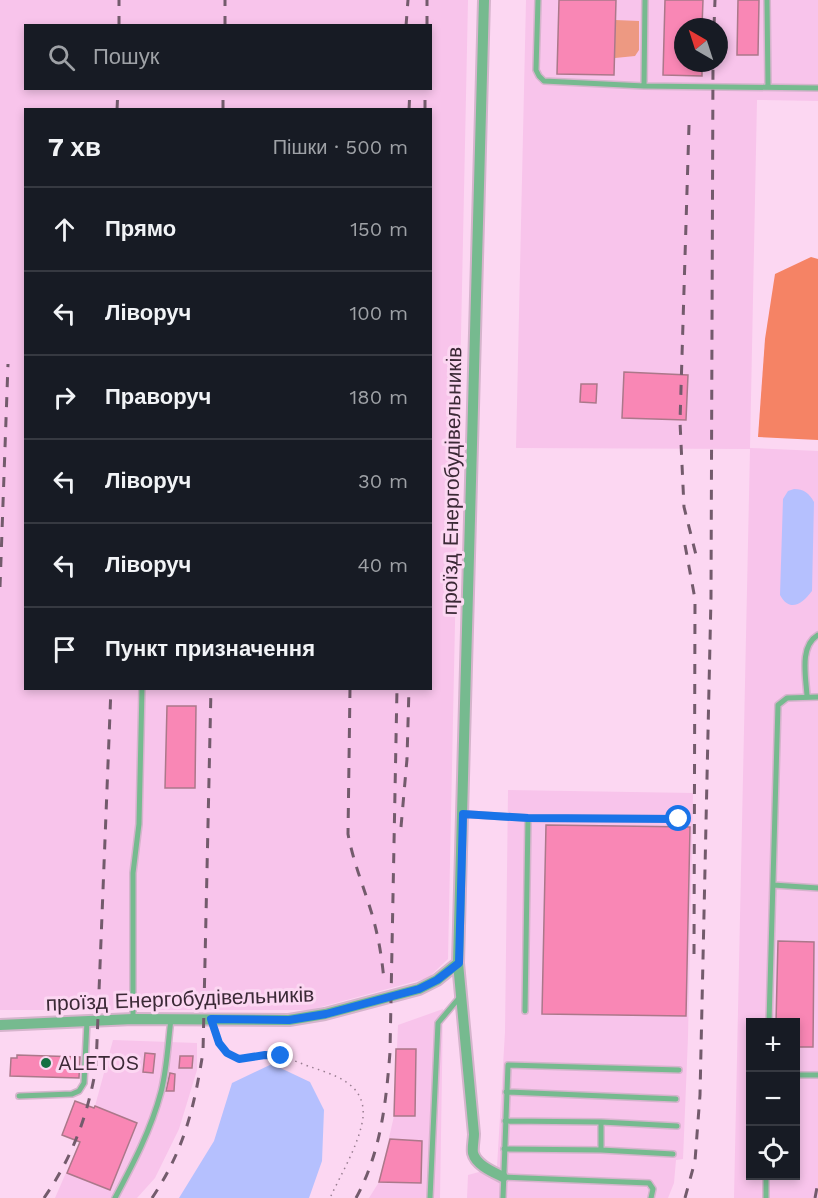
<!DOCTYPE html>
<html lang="uk">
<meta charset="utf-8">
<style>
body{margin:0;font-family:"Work Sans",sans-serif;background:#20242c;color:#f1f3f6}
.controls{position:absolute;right:18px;bottom:18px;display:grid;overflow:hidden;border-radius:0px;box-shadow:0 3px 9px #0003}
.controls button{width:54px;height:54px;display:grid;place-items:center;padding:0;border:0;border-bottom:2px solid #363941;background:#171b24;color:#f1f3f6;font:30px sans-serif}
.compass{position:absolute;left:674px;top:18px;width:54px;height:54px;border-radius:50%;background:#171b24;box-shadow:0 3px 9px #0003;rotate:321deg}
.stop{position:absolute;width:18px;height:18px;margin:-14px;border:4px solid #1a73e8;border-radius:50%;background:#fff}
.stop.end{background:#1a73e8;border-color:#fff;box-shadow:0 2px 6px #0008}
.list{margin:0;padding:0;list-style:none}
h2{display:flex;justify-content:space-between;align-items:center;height:78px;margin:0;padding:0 24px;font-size:26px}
h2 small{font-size:20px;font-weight:400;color:#9ea1a6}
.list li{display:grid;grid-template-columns:39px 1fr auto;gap:18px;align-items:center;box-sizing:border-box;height:84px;padding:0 24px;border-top:2px solid #363941}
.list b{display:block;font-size:22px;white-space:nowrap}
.list em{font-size:20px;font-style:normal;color:#9ea1a6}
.icon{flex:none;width:33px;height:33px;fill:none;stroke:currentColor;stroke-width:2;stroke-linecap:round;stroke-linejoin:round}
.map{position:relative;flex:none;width:818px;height:1198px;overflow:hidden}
.search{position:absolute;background:#171b24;box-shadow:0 3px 9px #0003;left:24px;top:24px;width:408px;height:66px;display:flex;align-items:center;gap:15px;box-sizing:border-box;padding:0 21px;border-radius:0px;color:#9ea1a6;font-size:22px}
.panel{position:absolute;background:#171b24;box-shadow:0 3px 9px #0003;left:24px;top:108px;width:408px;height:582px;border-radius:0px}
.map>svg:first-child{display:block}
.built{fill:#f8c4eb;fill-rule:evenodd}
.green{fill:#ed9982}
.forest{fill:#f58365}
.water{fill:#b5c0fe}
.building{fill:#f987b5;stroke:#ab788a;stroke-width:1.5}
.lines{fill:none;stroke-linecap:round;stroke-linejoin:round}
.lane-casing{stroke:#d5b4cc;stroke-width:8}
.street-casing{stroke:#d5b4cc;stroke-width:14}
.path{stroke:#987d90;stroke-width:1.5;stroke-dasharray:1.5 4.5;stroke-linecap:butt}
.lane{stroke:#76ba8f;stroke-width:5}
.street{stroke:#76ba8f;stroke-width:10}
.rail{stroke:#735b6c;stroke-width:3;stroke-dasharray:10 10;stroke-linecap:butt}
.route{stroke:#1a73e8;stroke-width:8}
.poi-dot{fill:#177043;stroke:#fcd7f2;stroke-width:2}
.labels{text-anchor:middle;stroke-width:6;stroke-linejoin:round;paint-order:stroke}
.street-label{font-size:21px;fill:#3b2936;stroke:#fcd7f2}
.poi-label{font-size:21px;fill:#3b2936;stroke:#fcd7f2;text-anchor:start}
</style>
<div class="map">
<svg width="818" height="1198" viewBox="0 0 818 1198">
<rect width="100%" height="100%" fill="#fcd7f2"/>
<!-- built -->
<path class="built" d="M0 0H468L448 959 428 978 310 1010H0ZM26 26H430V88H26ZM26 110H430V688H26Z
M526 0H818V101L757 100 750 448 818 451V1198H734L750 449 516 448ZM683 27H719V63H683ZM750 1022H796V1176H750Z
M508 790 693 793 688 1037 683 1159 676 1160 674 1183 668 1198H467L468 1175 497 1167 505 1032Z
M443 1009 440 1198H369L379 1182 394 1116 398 1025Z
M113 1040 197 1043V1070L179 1129 155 1178 137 1198H55L95 1106Z"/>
<!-- green -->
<path class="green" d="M615 20 639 21V50L635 56 615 58Z"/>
<!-- forest -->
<path class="forest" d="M811 257 818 259V440L758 437 765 339 775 274Z"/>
<!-- water -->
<path class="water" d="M794 489C804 489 809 493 814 502L812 591C802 604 790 613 780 595L783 499 788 491Z
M272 1064 310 1082 324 1110 322 1161 309 1198H179L214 1141 232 1083Z"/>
<!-- building -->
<path class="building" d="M559 0H616L614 75 557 74Z
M665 0H703L702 27H683V63H702V76L663 75Z
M738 0H759L758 55H737Z
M624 372 688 375 686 420 622 418Z
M581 384H597L596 403 580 402Z
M167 706H196L195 788H165Z
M546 825 690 827 686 1016 542 1014Z
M778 941 814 942 813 1047H795V1023H776Z
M396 1049H416L415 1116H394Z
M145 1053 155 1054 153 1073 143 1072Z
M17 1055 80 1057 79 1078 10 1076 11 1058H17Z
M180 1056H193L192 1068H179Z
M170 1073 175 1074 174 1091H166Z
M75 1101 94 1108 95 1106 137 1123 110 1190 67 1173 80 1142 62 1135Z
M390 1139 422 1141 421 1183 379 1182Z"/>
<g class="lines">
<defs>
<path id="lane" d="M538 0 536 70 539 76 544 81 644 86
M645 0 644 86 818 88
M767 0 768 87
M807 696C806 677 799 646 818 635
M463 814 528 818 679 819
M773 885 818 888
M525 1011 528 818
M133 1019V873L139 824 142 688
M769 1022 778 705 787 698 818 697
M796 1075H818
M506 1092 676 1099
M19 1096 72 1094 79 1091 84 1083 87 1021
M505 1121 601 1122 677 1126
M504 1149 601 1150 673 1154
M601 1150V1122
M503 1177 649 1183 653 1189 651 1198
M115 1198C133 1164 151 1130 161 1092 167 1069 168 1043 171 1019
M430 1198 438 1023 459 998
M503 1198 508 1065 679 1070
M766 1198V1176"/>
<path id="street" d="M484 0 458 963 474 1134C474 1139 472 1148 473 1153 476 1165 493 1172 503 1177
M0 1025 133 1019 289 1020 325 1014 419 989 437 980 458 963"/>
</defs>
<!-- lane casing -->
<use href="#lane" class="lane-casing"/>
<!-- street casing -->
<use href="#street" class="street-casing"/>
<!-- path -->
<path class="path" d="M215 1031C219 1043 224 1055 237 1058 246 1061 259 1055 269 1055 283 1056 295 1061 308 1066 334 1075 366 1083 363 1117 360 1143 341 1174 330 1198"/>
<!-- lane -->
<use href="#lane" class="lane"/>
<!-- street -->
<use href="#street" class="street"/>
<!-- rail -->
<path class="rail" d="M119 26V0
M225 26V0
M406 26 408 0
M427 26V0
M714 27 715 0
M117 110 118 88
M223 110V88
M409 110 410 88
M425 110V88
M689 125 680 422 684 507 696 555
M685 545 695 599 694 955
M0 587 8 364
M350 688 348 834C353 861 363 885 371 911 378 934 382 957 384 981
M401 827 407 759 409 688
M44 1198C72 1158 88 1115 96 1067L111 688
M152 1198C184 1150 194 1109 203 1052L211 688
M356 1198C381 1152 386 1103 390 1052L397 688
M685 1198 695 1161 700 1095 711 597 713 63
M815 1198 818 1182"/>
</g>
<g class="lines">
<!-- route -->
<path class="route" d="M281 1056 265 1055 239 1059 227 1053 219 1043 211 1019 289 1020 326 1014 419 989 437 980 459 963 463 814 528 818 679 819"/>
</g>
<!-- markers -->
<circle class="poi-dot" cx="46" cy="1063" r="6"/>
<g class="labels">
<!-- street labels -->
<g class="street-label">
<text transform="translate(452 481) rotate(-89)" y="7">проїзд Енергобудівельників</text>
<text transform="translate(180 999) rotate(-2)" y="7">проїзд Енергобудівельників</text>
</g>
<!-- poi labels -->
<g class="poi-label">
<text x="58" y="1070">ALETOS</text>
</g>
</g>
</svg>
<div class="controls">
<button>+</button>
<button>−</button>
<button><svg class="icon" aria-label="locate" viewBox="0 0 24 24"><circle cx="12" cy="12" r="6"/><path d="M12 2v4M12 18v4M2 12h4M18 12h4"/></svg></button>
</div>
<svg class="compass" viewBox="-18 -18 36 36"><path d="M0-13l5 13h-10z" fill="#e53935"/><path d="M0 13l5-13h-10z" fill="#9ea1a6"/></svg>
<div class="stop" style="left:679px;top:819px"></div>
<div class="stop end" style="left:281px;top:1056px"></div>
<div class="search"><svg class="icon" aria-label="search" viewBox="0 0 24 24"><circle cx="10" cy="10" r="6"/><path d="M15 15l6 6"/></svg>Пошук</div>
<section class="panel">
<h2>7 хв<small>Пішки · 500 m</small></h2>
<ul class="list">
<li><svg class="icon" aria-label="ahead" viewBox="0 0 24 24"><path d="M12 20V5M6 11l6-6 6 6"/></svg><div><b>Прямо</b></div><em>150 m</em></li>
<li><svg class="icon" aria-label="left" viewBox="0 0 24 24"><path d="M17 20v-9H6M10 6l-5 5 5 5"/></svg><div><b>Ліворуч</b></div><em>100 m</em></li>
<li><svg class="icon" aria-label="right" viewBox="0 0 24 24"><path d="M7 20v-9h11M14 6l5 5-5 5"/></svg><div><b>Праворуч</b></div><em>180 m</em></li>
<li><svg class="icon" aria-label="left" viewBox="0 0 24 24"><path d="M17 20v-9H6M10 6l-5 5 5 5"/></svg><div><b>Ліворуч</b></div><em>30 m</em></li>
<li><svg class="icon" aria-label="left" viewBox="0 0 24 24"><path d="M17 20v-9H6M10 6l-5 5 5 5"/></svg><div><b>Ліворуч</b></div><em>40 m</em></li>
<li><svg class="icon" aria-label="arrive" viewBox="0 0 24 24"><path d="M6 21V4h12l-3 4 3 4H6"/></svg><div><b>Пункт призначення</b></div></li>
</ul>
</section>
</div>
